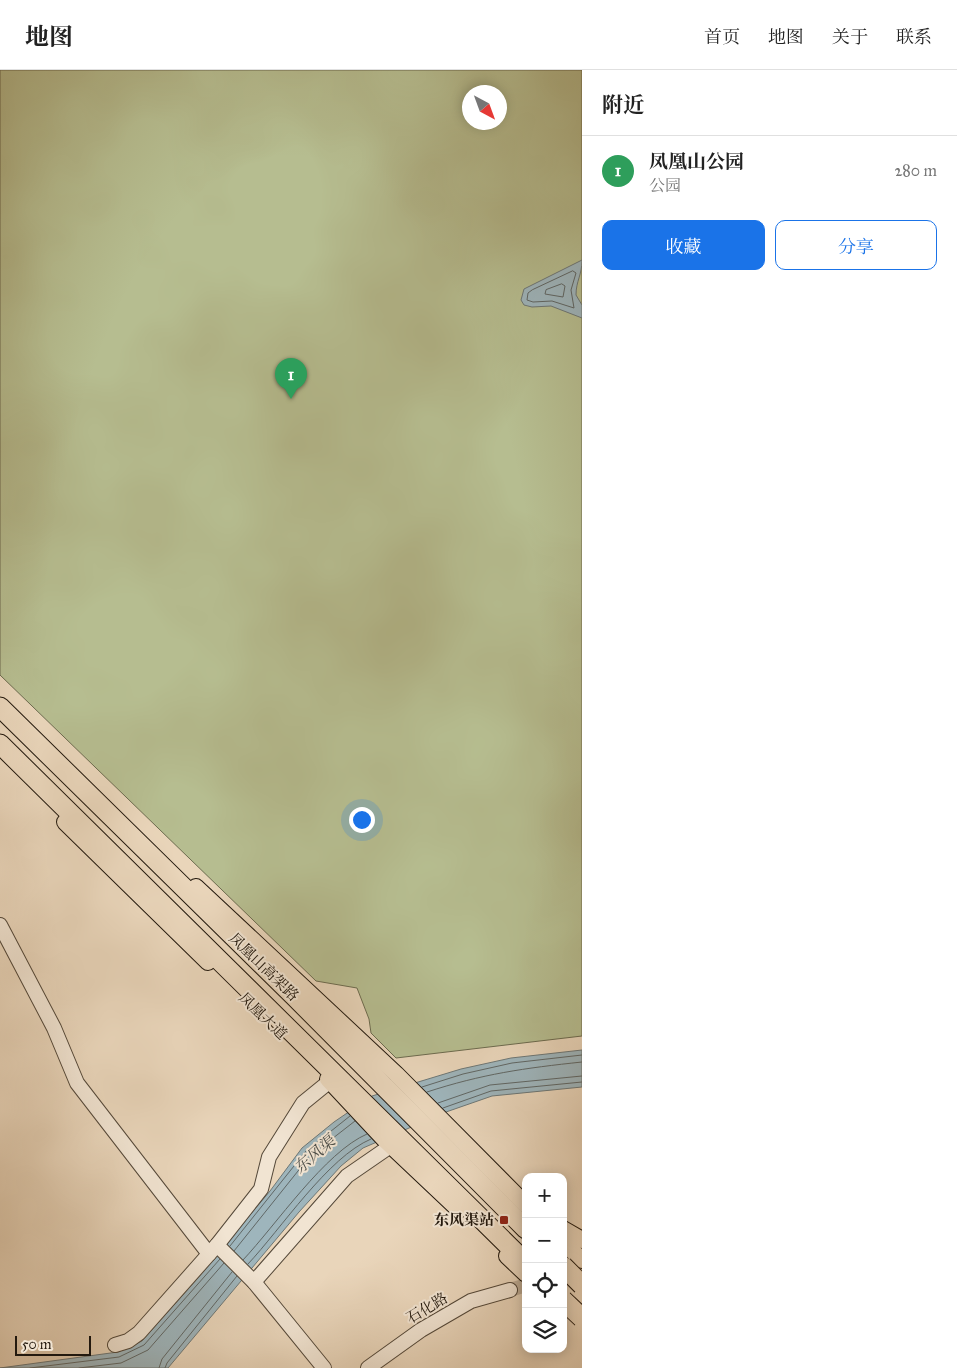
<!DOCTYPE html>
<html lang="zh">
<meta charset="utf-8">
<style>
body{margin:0;font-family:"IM FELL Great Primer","Noto Serif SC",serif;background:#f2f2f2;color:#222}
.controls{position:absolute;right:15px;bottom:15px;display:grid;overflow:hidden;border-radius:10px;box-shadow:0 2px 12px #0003}
.controls button{width:45px;height:45px;display:grid;place-items:center;padding:0;border:0;border-bottom:1px solid #e0e0e0;background:#fff;color:#222;font:25px sans-serif}
.compass{position:absolute;left:462px;top:15px;width:45px;height:45px;border-radius:50%;background:#fff;box-shadow:0 2px 12px #0003;rotate:139deg}
.scale{position:absolute;left:15px;bottom:12px;width:76px;box-sizing:border-box;padding-left:5px;border:2px solid #23190e;border-top:0;font-size:14px;line-height:18px;white-space:nowrap;color:#23190e;-webkit-text-stroke:4px #f1e4d2;paint-order:stroke}
.you{position:absolute;left:361px;top:749px;width:18px;height:18px;margin:-12px;border:4px solid #fff;border-radius:50%;background:#1a73e8;box-shadow:0 0 0 8px #1a73e833}
.badge{display:grid;place-items:center;width:32px;height:32px;border-radius:50%;background:#1a73e8;color:#fff;font-size:16px;font-weight:700}
.pin{position:absolute;translate:-50% -41px;filter:drop-shadow(0 1px 2px #0008)}
.pin::after{content:'';position:absolute;top:26px;width:18px;height:15px;background:inherit;clip-path:polygon(0 0,100% 0,50% 100%)}
.list{margin:0;padding:0;list-style:none}
h2{display:flex;justify-content:space-between;align-items:center;height:65px;margin:0;padding:0 20px;font-size:21px}
h2 small{font-size:16px;font-weight:400;color:#767676}
.list li{display:grid;grid-template-columns:32px 1fr auto;gap:15px;align-items:center;box-sizing:border-box;height:70px;padding:0 20px;border-top:1px solid #e0e0e0}
.list b{display:block;font-size:19px;white-space:nowrap}
.list p{margin:0;font-size:16px;white-space:nowrap;color:#767676}
.list em{font-size:16px;font-style:normal;color:#767676}
.actions{display:flex;gap:10px;padding:15px 20px}
.actions a{flex:1;padding:11px 0;border:1px solid #1a73e8;border-radius:10px;text-align:center;font-size:18px;color:#1a73e8}
.actions .main{background:#1a73e8;color:#fff}
.icon{flex:none;width:28px;height:28px;fill:none;stroke:currentColor;stroke-width:2;stroke-linecap:round;stroke-linejoin:round}
.map{position:relative;flex:none;width:582px;height:1298px;overflow:hidden}
header{display:flex;align-items:center;gap:30px;box-sizing:border-box;height:70px;padding:0 25px;background:#fff;border-bottom:1px solid #e0e0e0}
header strong{font-size:24px}
nav{display:flex;gap:28px;margin-inline-start:auto;font-size:18px}
main{display:flex}
aside{flex:1;background:#fff}
.map>svg:first-child{display:block}
.green{fill:#b6bd90;stroke:#6c6b4f;fill-rule:evenodd}
.water{fill:#9eb5bc;stroke:#6d7776}
.lines{fill:none;stroke-linecap:round;stroke-linejoin:round}
.shore{stroke:#606765;stroke-width:1}
.minor-tunnel{stroke:#c1af98;stroke-width:14;stroke-dasharray:14 7;stroke-linecap:butt}
.minor-casing{stroke:#544839;stroke-width:16}
.major-casing{stroke:#23190e;stroke-width:18}
.highway-casing{stroke:#23190e;stroke-width:21}
.minor{stroke:#f1e4d2;stroke-width:14}
.major{stroke:#e9d5ba;stroke-width:16}
.highway{stroke:#e9d5ba;stroke-width:19}
.highway-bridge-casing{stroke:#23190e;stroke-width:21;stroke-linecap:butt}
.highway-bridge{stroke:#e9d5ba;stroke-width:19}
.poi-dot{fill:#8f2418;stroke:#f1e4d2;stroke-width:2}
.labels{text-anchor:middle;stroke-width:4;stroke-linejoin:round;paint-order:stroke}
.street-label{font-size:15px;fill:#23190e;stroke:#f1e4d2}
.poi-label{font-size:15px;font-weight:bold;fill:#23190e;stroke:#f1e4d2;text-anchor:end}
.water-label{font-size:16px;font-style:italic;fill:#4e504b;stroke:#f1e4d2}
</style>
<header>
<strong>地图</strong>
<nav><a>首页</a><a>地图</a><a>关于</a><a>联系</a></nav>
</header>
<main>
<div class="map">
<svg width="582" height="1298" viewBox="0 0 582 1298">
<rect width="100%" height="100%" fill="#e9d5ba"/>
<filter id="stains"><feTurbulence type="fractalNoise" baseFrequency=".004" numOctaves="4"/><feColorMatrix values="0 0 0 0 .2 0 0 0 0 .09 0 0 0 0 .02 0 0 0 .5 -.17"/></filter>
<radialGradient id="worn" r=".72"><stop offset=".6" stop-color="#630" stop-opacity="0"/><stop offset="1" stop-color="#630" stop-opacity=".3"/></radialGradient>
<!-- green -->
<path class="green" d="M0,0h582v966l-186,22 -25,-25 -2,-14 -12,-31 -41,-7 -316,-306zM470,22h30v30h-30z"/>
<!-- water -->
<g class="water">
<path d="M582,190c0,15 -6,21 -6,35l6,10v13l-31,-12 -19,1 -8,-2 -3,-5 3,-11z"/>
<polygon points="582,980 582,1017 492,1026 446,1042 363,1078 341,1096 299,1142 168,1298 0,1298 118,1282 142,1271 196,1210 270,1121 302,1078 334,1052 372,1026 461,999 511,988"/>
</g>
<g class="lines">
<!-- shore -->
<g class="shore">
<polygon points="573,201 576,203 571,220 574,238 552,231 533,232 527,230 528,223 532,220"/>
<polygon points="562,214 565,216 563,227 545,224 546,220"/>
<polyline points="422,1017 463,1004 512,993 582,985"/>
<path d="M427,1022c55,-18 98,-24 155,-30"/>
<polyline points="438,1033 490,1015 582,1006"/>
<polyline points="443,1038 491,1021 582,1012"/>
<polyline points="230,1176 306,1081 350,1046"/>
<polyline points="234,1181 310,1086 355,1051"/>
<path d="M243,1190c33,-35 82,-108 124,-126"/>
<path d="M248,1194c33,-35 80,-107 123,-125"/>
<polyline points="30,1298 119,1287 144,1275 220,1189"/>
<polyline points="79,1298 121,1293 148,1280 224,1193"/>
<polyline points="159,1298 162,1289 232,1202"/>
<polyline points="165,1298 167,1293 237,1206"/>
</g>
<!-- minor-tunnel -->
<polyline class="minor-tunnel" points="510,1220 526,1215"/>
<!-- minor casing -->
<g class="minor-casing">
<g id="minor">
<polyline points="0,855 54,958 77,1013 209,1184"/>
<polyline points="217,1175 254,1212 324,1298"/>
<polyline points="254,1212 347,1106 392,1075"/>
<polyline points="115,1275 128,1271 139,1263 217,1175 261,1119 269,1087 303,1033 330,1011"/>
<polyline points="368,1298 421,1260 471,1231 510,1220"/>
</g>
</g>
<!-- major casing -->
<g class="major-casing">
<g id="major">
<polyline points="65,752 208,892"/>
<polyline points="196,817 396,1004 526,1135"/>
<polyline points="328,1009 386,1071 459,1140"/>
<polyline points="563,1159 582,1170"/>
<polyline points="563,1172 582,1190"/>
<polyline points="507,1186 526,1204"/>
</g>
</g>
<!-- highway casing -->
<g class="highway-casing">
<g id="highway">
<polyline points="0,637 295,927 526,1159"/>
<polyline points="0,674 526,1193"/>
</g>
</g>
<!-- minor -->
<use href="#minor" class="minor"/>
<!-- major -->
<use href="#major" class="major"/>
<!-- highway -->
<use href="#highway" class="highway"/>
<!-- highway-bridge casing -->
<g class="highway-bridge-casing">
<g id="highway-bridge">
<polyline points="563,1196 582,1215"/>
<polyline points="563,1230 582,1248"/>
</g>
</g>
<!-- highway-bridge -->
<use href="#highway-bridge" class="highway-bridge"/>
</g>
<!-- markers -->
<rect class="poi-dot" x="499" y="1145" width="10" height="10" rx="2.5"/>
<g class="labels">
<!-- street labels -->
<g class="street-label">
<text transform="translate(264 897) rotate(44)" y="5">凤凰山高架路</text>
<text transform="translate(263 946) rotate(44)" y="5">凤凰大道</text>
<text transform="translate(427 1238) rotate(-31)" y="5">石化路</text>
</g>
<!-- poi labels -->
<g class="poi-label">
<text x="494" y="1155">东风渠站</text>
</g>
<!-- water labels -->
<g class="water-label">
<text transform="translate(314 1084) rotate(-41)" y="6">东风渠</text>
</g>
</g>
<rect width="100%" height="100%" filter="url(#stains)"/>
<rect width="100%" height="100%" fill="url(#worn)"/>
</svg>
<div class="controls">
<button>+</button>
<button>−</button>
<button><svg class="icon" aria-label="locate" viewBox="0 0 24 24"><circle cx="12" cy="12" r="6"/><path d="M12 2v4M12 18v4M2 12h4M18 12h4"/></svg></button>
<button><svg class="icon" aria-label="layers" viewBox="0 0 24 24"><path d="M12 4l9 5-9 5-9-5zM3 14l9 5 9-5"/></svg></button>
</div>
<svg class="compass" viewBox="-18 -18 36 36"><path d="M0-13l5 13h-10z" fill="#e53935"/><path d="M0 13l5-13h-10z" fill="#767676"/></svg>
<div class="scale">50 m</div>
<div class="you"></div>
<div class="pin badge" style="left:291px;top:329px;background:#2e9e5b">1</div>
</div>
<aside>
<h2>附近<small></small></h2>
<ul class="list">
<li><span class="badge" style="background:#2e9e5b">1</span><div><b>凤凰山公园</b><p>公园</p></div><em>280 m</em></li>
</ul>
<div class="actions"><a class="main">收藏</a><a>分享</a></div>
</aside>
</main>
